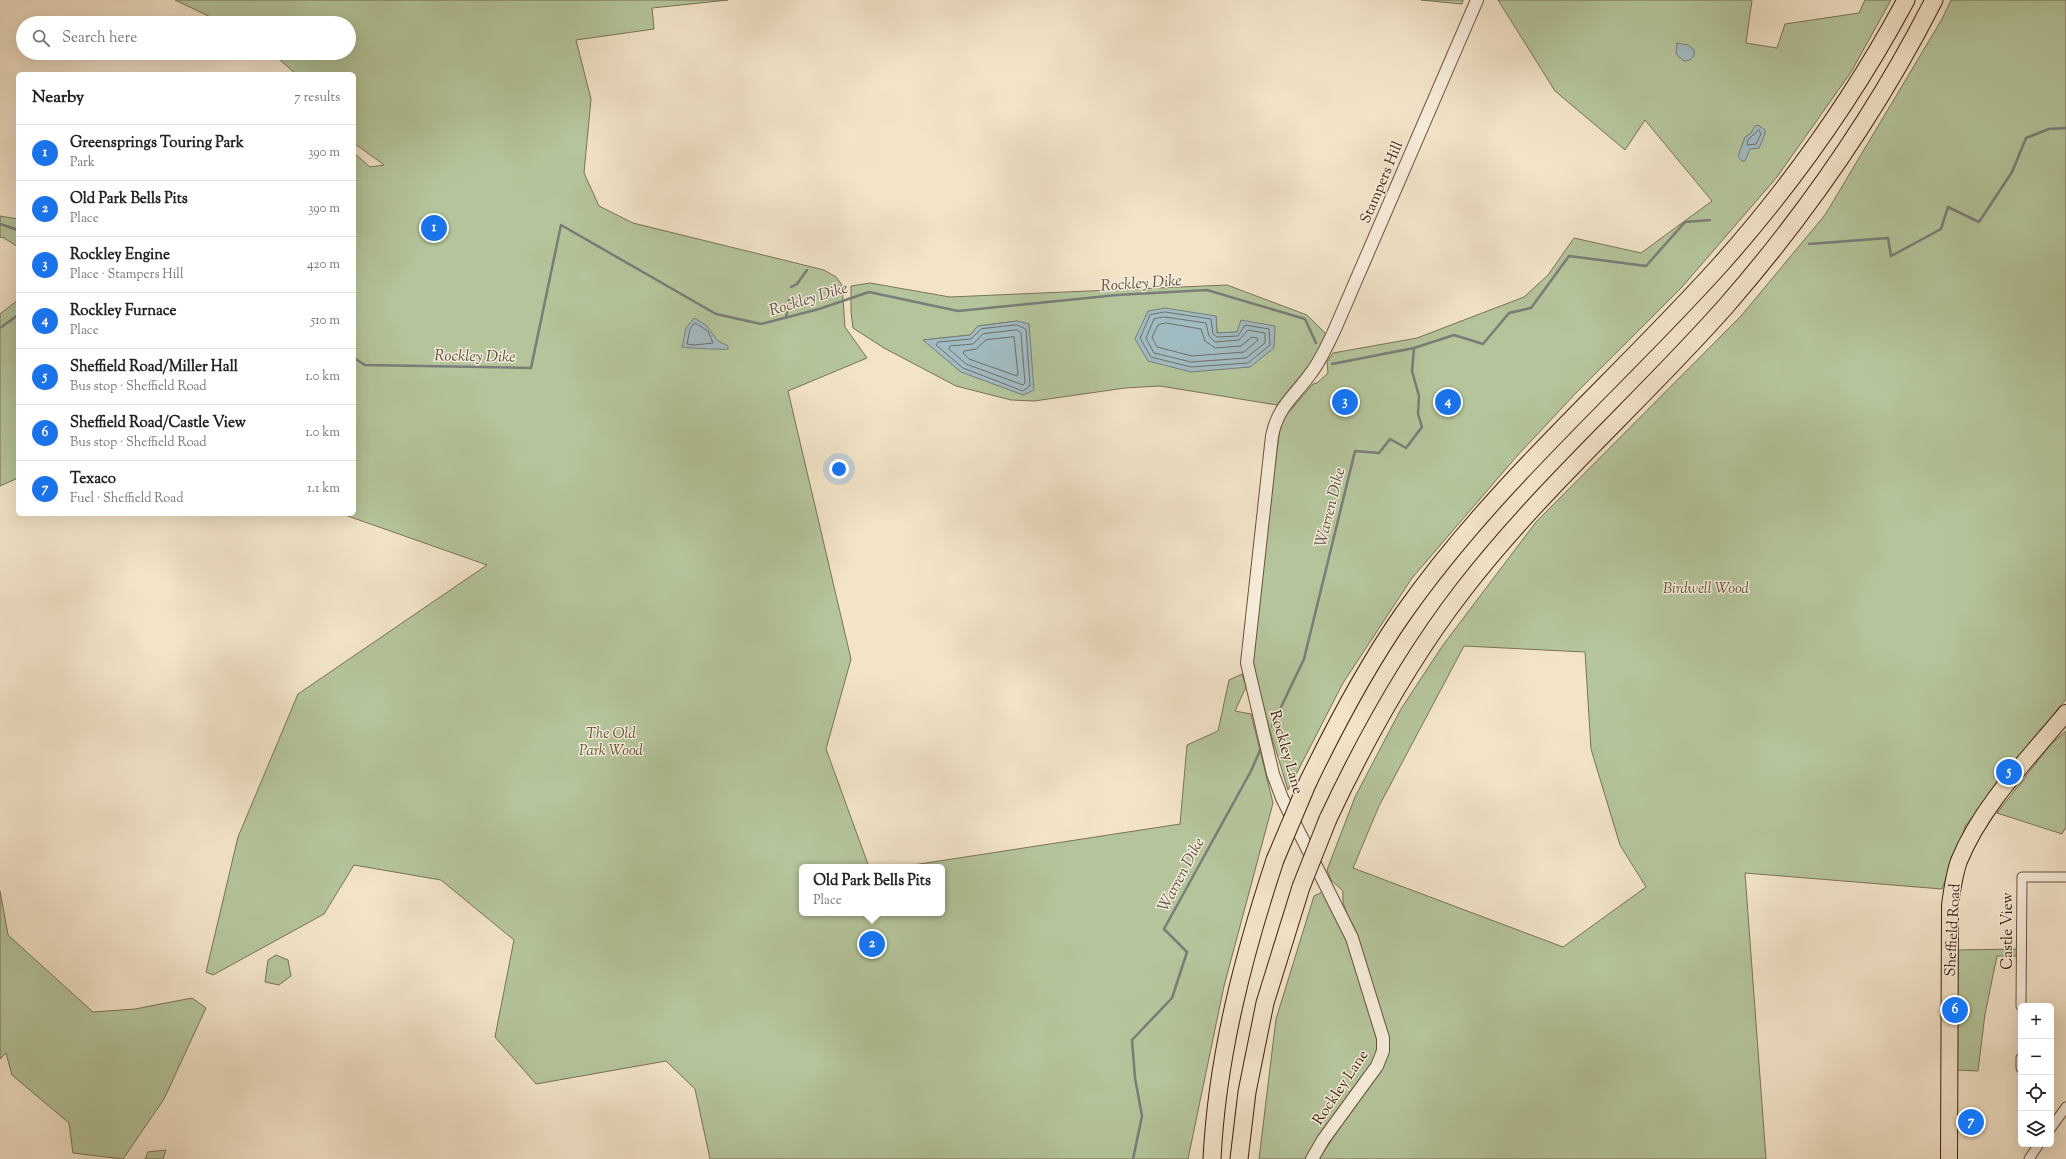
<!DOCTYPE html>
<meta charset="utf-8">
<style>
body{margin:0;font-family:"Sorts Mill Goudy",serif;background:#f6f6f6;color:#222}
.controls{position:absolute;right:12px;bottom:12px;display:grid;overflow:hidden;border-radius:6px;box-shadow:0 4px 16px #0002}
.controls button{width:36px;height:36px;display:grid;place-items:center;padding:0;border:0;border-bottom:1px solid #e0e0e0;background:#fff;color:#222;font:20px sans-serif}
.you{position:absolute;left:839px;top:469px;width:14px;height:14px;margin:-10px;border:3px solid #fff;border-radius:50%;background:#1a73e8;box-shadow:0 0 0 6px #1a73e833}
.badge{display:grid;place-items:center;width:26px;height:26px;border-radius:50%;background:#1a73e8;color:#fff;font-size:13px;font-weight:700}
.pin{position:absolute;translate:-50% -50%;border:2px solid #fff;box-shadow:0 1px 4px #0006}
.popup{position:absolute;left:799px;top:864px;width:146px;height:52px;box-sizing:border-box;display:grid;place-content:center;border-radius:6px;background:#fff;filter:drop-shadow(0 1px 3px #0005);font-size:13px;white-space:nowrap;color:#767676}
.popup b{font-size:15px;color:#222}
.popup::after{content:'';position:absolute;left:50%;top:100%;margin-left:-8px;border:8px solid transparent;border-top-color:#fff}
.list{margin:0;padding:0;list-style:none}
h2{display:flex;justify-content:space-between;align-items:center;height:52px;margin:0;padding:0 16px;font-size:17px}
h2 small{font-size:13px;font-weight:400;color:#767676}
.list li{display:grid;grid-template-columns:26px 1fr auto;gap:12px;align-items:center;box-sizing:border-box;height:56px;padding:0 16px;border-top:1px solid #e0e0e0}
.list b{display:block;font-size:15px;white-space:nowrap}
.list p{margin:0;font-size:13px;white-space:nowrap;color:#767676}
.list em{font-size:13px;font-style:normal;color:#767676}
.icon{flex:none;width:22px;height:22px;fill:none;stroke:currentColor;stroke-width:2;stroke-linecap:round;stroke-linejoin:round}
.map{position:relative;flex:none;width:2066px;height:1159px;overflow:hidden}
.search{position:absolute;background:#fff;box-shadow:0 4px 16px #0002;left:16px;top:16px;width:340px;height:44px;display:flex;align-items:center;gap:10px;box-sizing:border-box;padding:0 14px;border-radius:22px;color:#767676;font-size:15px}
.panel{position:absolute;background:#fff;box-shadow:0 4px 16px #0002;left:16px;top:72px;width:340px;height:444px;border-radius:6px}
.map>svg:first-child{display:block}
.green{fill:#b5c59b;stroke:#7a7256;fill-rule:evenodd}
.water{fill:#a1bbc2;stroke:#797d7b}
.lines{fill:none;stroke-linecap:round;stroke-linejoin:round}
.shore{stroke:#706d69;stroke-width:1}
.stream{stroke:#797d7b;stroke-width:2.5}
.minor-casing{stroke:#6b503e;stroke-width:11}
.tertiary-casing{stroke:#6b503e;stroke-width:14}
.trunk-casing{stroke:#3e1f10;stroke-width:18}
.motorway-casing{stroke:#3e1f10;stroke-width:19}
.minor{stroke:#f7eddc;stroke-width:9}
.tertiary{stroke:#f7eddc;stroke-width:12}
.trunk{stroke:#f3e4c9;stroke-width:16}
.motorway{stroke:#f3e4c9;stroke-width:17}
.motorway-bridge-casing{stroke:#3e1f10;stroke-width:19;stroke-linecap:butt}
.motorway-bridge{stroke:#f3e4c9;stroke-width:17}
.labels{text-anchor:middle;stroke-width:3;stroke-linejoin:round;paint-order:stroke}
.street-label{font-size:15px;fill:#3e1f10;stroke:#f7eddc}
.park-label{font-size:15px;font-style:italic;fill:#62513a;stroke:#f7eddc}
.water-label{font-size:16px;font-style:italic;fill:#5c4e45;stroke:#f7eddc}
</style>
<div class="map">
<svg width="2066" height="1159" viewBox="0 0 2066 1159">
<rect width="100%" height="100%" fill="#f3e4c9"/>
<filter id="stains"><feTurbulence type="fractalNoise" baseFrequency=".005" numOctaves="4"/><feColorMatrix values="0 0 0 0 .2 0 0 0 0 .09 0 0 0 0 .02 0 0 0 .5 -.17"/></filter>
<radialGradient id="worn" r=".72"><stop offset=".6" stop-color="#630" stop-opacity="0"/><stop offset="1" stop-color="#630" stop-opacity=".3"/></radialGradient>
<!-- green -->
<g class="green">
<polygon points="175,0 728,0 652,8 654,29 576,40 591,99 584,173 599,206 633,223 824,270 836,277 842,285 845,327 867,358 788,391 851,659 826,749 869,867 802,867 802,913 942,913 942,867 900,867 1180,824 1187,745 1218,731 1229,680 1242,674 1246,687 1235,711 1251,714 1273,803 1224,986 1188,1159 710,1159 695,1089 666,1061 536,1084 495,1037 514,940 441,880 354,865 324,914 213,975 206,972 238,837 298,694 487,565 342,514 354,514 354,153 370,167 384,165 354,143 354,74 296,74 272,53 349,53 349,23 223,23"/>
<polygon points="1421,0 1463,0 1462,4"/>
<polygon points="1498,0 1752,0 1746,43 1777,48 1785,24 1859,13 1865,0 1891,0 1851,72 1777,177 1682,287 1575,394 1517,456 1412,578 1343,683 1288,790 1264,711 1253,664 1270,501 1281,421 1313,384 1317,383 1328,373 1327,362 1333,353 1417,338 1524,297 1548,275 1574,238 1641,253 1712,201 1645,120 1625,150 1555,91"/>
<path d="M1951,0h115v699l-100,126 -24,64 -197,-16 21,286h-447l68,-103c-8,-41 -16,-83 -30,-122 -6,-16 -16,-24 -14,-43l-12,-11 -4,-10 28,-73 46,-88 42,-64 93,-123 205,-206 84,-101 117,-196zM1464,646l121,6 6,97 29,96 26,42 -83,60 -210,-79 26,-62z"/>
<polygon points="0,216 18,219 18,247 4,238 0,237"/>
<path d="M870,283l80,14 277,-12 80,30 19,19 -13,26 -36,45 -117,-19 -35,2 -91,13 -23,-1 -55,-14 -72,-38 -31,-20 -2,-16v-26zM1216,316l1,17 20,-1 -89,29zM1017,321l-56,51 -37,-32 46,-5 8,-9z"/>
<polygon points="18,300 18,478 0,486 0,314"/>
<polygon points="2066,731 2066,827 2062,834 1997,813 2051,744"/>
<polygon points="0,891 8,935 93,1012 135,1009 192,998 206,1008 164,1099 123,1159 73,1153 69,1123 12,1075 6,1053 0,1059"/>
<polygon points="1323,892 1349,945 1378,1044 1373,1063 1307,1159 1259,1159 1276,1019 1314,896"/>
<polygon points="2018,949 2018,956 1997,956 1985,1014 1978,1071 1957,1070 1957,950"/>
<polygon points="276,955 288,960 291,976 279,985 265,982 268,960"/>
<polygon points="166,1150 163,1159 145,1159 148,1152"/>
</g>
<!-- water -->
<g class="water">
<polygon points="1677,43 1688,45 1694,50 1694,56 1690,60 1684,61 1676,54"/>
<polygon points="1758,125 1765,130 1765,134 1759,148 1750,149 1745,161 1742,161 1738,156 1745,137 1751,133 1755,126"/>
<polygon points="1165,308 1216,316 1217,333 1237,332 1241,320 1275,326 1274,348 1250,367 1191,372 1148,361 1135,339 1148,311"/>
<path d="M694,318l12,7 12,16 10,5v3c-3,1 -41,-1 -46,-2l4,-19z"/>
<polygon points="1017,321 1029,324 1034,390 1023,395 961,372 923,340 970,335 978,326"/>
</g>
<g class="lines">
<!-- shore -->
<g class="shore">
<polygon points="1759,130 1761,134 1756,144 1747,145 1748,140"/>
<polygon points="1165,312 1211,319 1213,334 1217,337 1238,336 1245,325 1269,329 1270,345 1248,363 1191,367 1151,357 1140,338 1150,315"/>
<polygon points="1165,317 1206,323 1209,336 1215,342 1239,340 1248,330 1265,333 1265,343 1246,358 1191,362 1154,353 1146,338 1154,319"/>
<polygon points="695,323 708,331 713,343 694,345 687,344 690,329"/>
<polygon points="1166,323 1201,329 1205,341 1215,348 1241,346 1252,337 1257,338 1258,340 1244,352 1192,356 1157,347 1152,337 1158,325"/>
<polygon points="1017,325 1026,329 1030,386 1023,391 963,368 936,345 938,342 971,339 981,329"/>
<polygon points="1017,330 1021,333 1025,383 1023,385 966,364 949,349 950,346 973,344 983,334"/>
<polygon points="1014,337 1018,374 1017,376 969,359 963,353 964,351 976,349 986,340"/>
</g>
<!-- stream -->
<g class="stream">
<polyline points="0,224 18,230"/>
<polyline points="1809,244 1888,238 1891,256 1941,229 1948,207 1979,222 2012,172 2026,138 2049,129 2066,128"/>
<polyline points="791,287 797,284 807,270"/>
<polyline points="786,318 789,300"/>
<polyline points="0,328 18,315"/>
<polyline points="354,358 365,365 531,368 561,225 716,314 761,324 819,309 869,292 958,311 1117,295 1207,290 1305,319 1316,343"/>
<polyline points="1332,364 1414,348 1454,335 1483,344 1509,313 1531,308 1569,256 1646,266 1685,222 1710,220"/>
<polyline points="1272,726 1304,659 1355,451 1379,453 1390,439 1406,448 1422,427 1418,414 1419,396 1412,371 1414,348"/>
<polyline points="1133,1159 1142,1116 1135,1078 1132,1040 1172,998 1187,952 1164,929 1251,771 1261,748"/>
</g>
<!-- minor casing -->
<g class="minor-casing">
<g id="minor">
<polyline points="2021,1006 2022,877 2066,877"/>
<polyline points="2021,1068 2021,1058"/>
<polyline points="2051,1128 2066,1107"/>
<polyline points="2029,1159 2039,1144"/>
</g>
</g>
<!-- tertiary casing -->
<g class="tertiary-casing">
<path id="tertiary" d="M1312,1159l11,-19 54,-74 6,-15v-13l-31,-100 -70,-140 -9,-24 -26,-111 25,-227c6,-30 23,-40 39,-63 10,-13 17,-29 24,-44l142,-329"/>
</g>
<!-- trunk casing -->
<g class="trunk-casing">
<path id="trunk" d="M1949,1159l1,-254c2,-15 4,-30 9,-44 23,-56 69,-102 107,-148"/>
</g>
<!-- motorway casing -->
<g class="motorway-casing">
<g id="motorway">
<path d="M1308,782c28,-58 58,-115 95,-168 91,-130 213,-233 318,-350 72,-81 134,-169 185,-264"/>
<path d="M1328,819c38,-81 81,-159 136,-230 79,-102 177,-187 262,-283 81,-93 152,-196 208,-306"/>
<path d="M1212,1159c5,-102 31,-202 63,-299"/>
<polyline points="1239,1159 1247,1092 1265,1003 1301,887"/>
</g>
</g>
<!-- minor -->
<use href="#minor" class="minor"/>
<!-- tertiary -->
<use href="#tertiary" class="tertiary"/>
<!-- trunk -->
<use href="#trunk" class="trunk"/>
<!-- motorway -->
<use href="#motorway" class="motorway"/>
<!-- motorway-bridge casing -->
<g class="motorway-bridge-casing">
<g id="motorway-bridge">
<polyline points="1275,860 1308,782"/>
<polyline points="1301,887 1328,819"/>
</g>
</g>
<!-- motorway-bridge -->
<use href="#motorway-bridge" class="motorway-bridge"/>
</g>
<g class="labels">
<!-- street labels -->
<g class="street-label">
<text transform="translate(1381 182) rotate(-67)" y="5">Stampers Hill</text>
<text transform="translate(1287 752) rotate(74)" y="5">Rockley Lane</text>
<text transform="translate(1952 930) rotate(-87)" y="5">Sheffield Road</text>
<text transform="translate(2007 931) rotate(-90)" y="5">Castle View</text>
<text transform="translate(1340 1087) rotate(-56)" y="5">Rockley Lane</text>
</g>
<!-- park labels -->
<g class="park-label">
<text x="1706" y="593">Birdwell Wood</text>
<text x="611" y="738">The Old<tspan x="611" dy="17">Park Wood</tspan></text>
</g>
<!-- water labels -->
<g class="water-label">
<text transform="translate(1141 282) rotate(-4)" y="6">Rockley Dike</text>
<text transform="translate(808 298) rotate(-17)" y="6">Rockley Dike</text>
<text transform="translate(475 355) rotate(1)" y="6">Rockley Dike</text>
<text transform="translate(1329 507) rotate(-76)" y="6">Warren Dike</text>
<text transform="translate(1180 874) rotate(-62)" y="6">Warren Dike</text>
</g>
</g>
<rect width="100%" height="100%" filter="url(#stains)"/>
<rect width="100%" height="100%" fill="url(#worn)"/>
</svg>
<div class="controls">
<button>+</button>
<button>−</button>
<button><svg class="icon" aria-label="locate" viewBox="0 0 24 24"><circle cx="12" cy="12" r="6"/><path d="M12 2v4M12 18v4M2 12h4M18 12h4"/></svg></button>
<button><svg class="icon" aria-label="layers" viewBox="0 0 24 24"><path d="M12 4l9 5-9 5-9-5zM3 14l9 5 9-5"/></svg></button>
</div>
<div class="you"></div>
<div class="pin badge" style="left:434px;top:228px">1</div>
<div class="pin badge" style="left:872px;top:944px">2</div>
<div class="popup"><b>Old Park Bells Pits</b>Place</div>
<div class="pin badge" style="left:1345px;top:402px">3</div>
<div class="pin badge" style="left:1448px;top:402px">4</div>
<div class="pin badge" style="left:2009px;top:772px">5</div>
<div class="pin badge" style="left:1955px;top:1010px">6</div>
<div class="pin badge" style="left:1971px;top:1122px">7</div>
<div class="search"><svg class="icon" aria-label="search" viewBox="0 0 24 24"><circle cx="10" cy="10" r="6"/><path d="M15 15l6 6"/></svg>Search here</div>
<section class="panel">
<h2>Nearby<small>7 results</small></h2>
<ul class="list">
<li><span class="badge">1</span><div><b>Greensprings Touring Park</b><p>Park</p></div><em>390 m</em></li>
<li><span class="badge">2</span><div><b>Old Park Bells Pits</b><p>Place</p></div><em>390 m</em></li>
<li><span class="badge">3</span><div><b>Rockley Engine</b><p>Place · Stampers Hill</p></div><em>420 m</em></li>
<li><span class="badge">4</span><div><b>Rockley Furnace</b><p>Place</p></div><em>510 m</em></li>
<li><span class="badge">5</span><div><b>Sheffield Road/Miller Hall</b><p>Bus stop · Sheffield Road</p></div><em>1.0 km</em></li>
<li><span class="badge">6</span><div><b>Sheffield Road/Castle View</b><p>Bus stop · Sheffield Road</p></div><em>1.0 km</em></li>
<li><span class="badge">7</span><div><b>Texaco</b><p>Fuel · Sheffield Road</p></div><em>1.1 km</em></li>
</ul>
</section>
</div>
